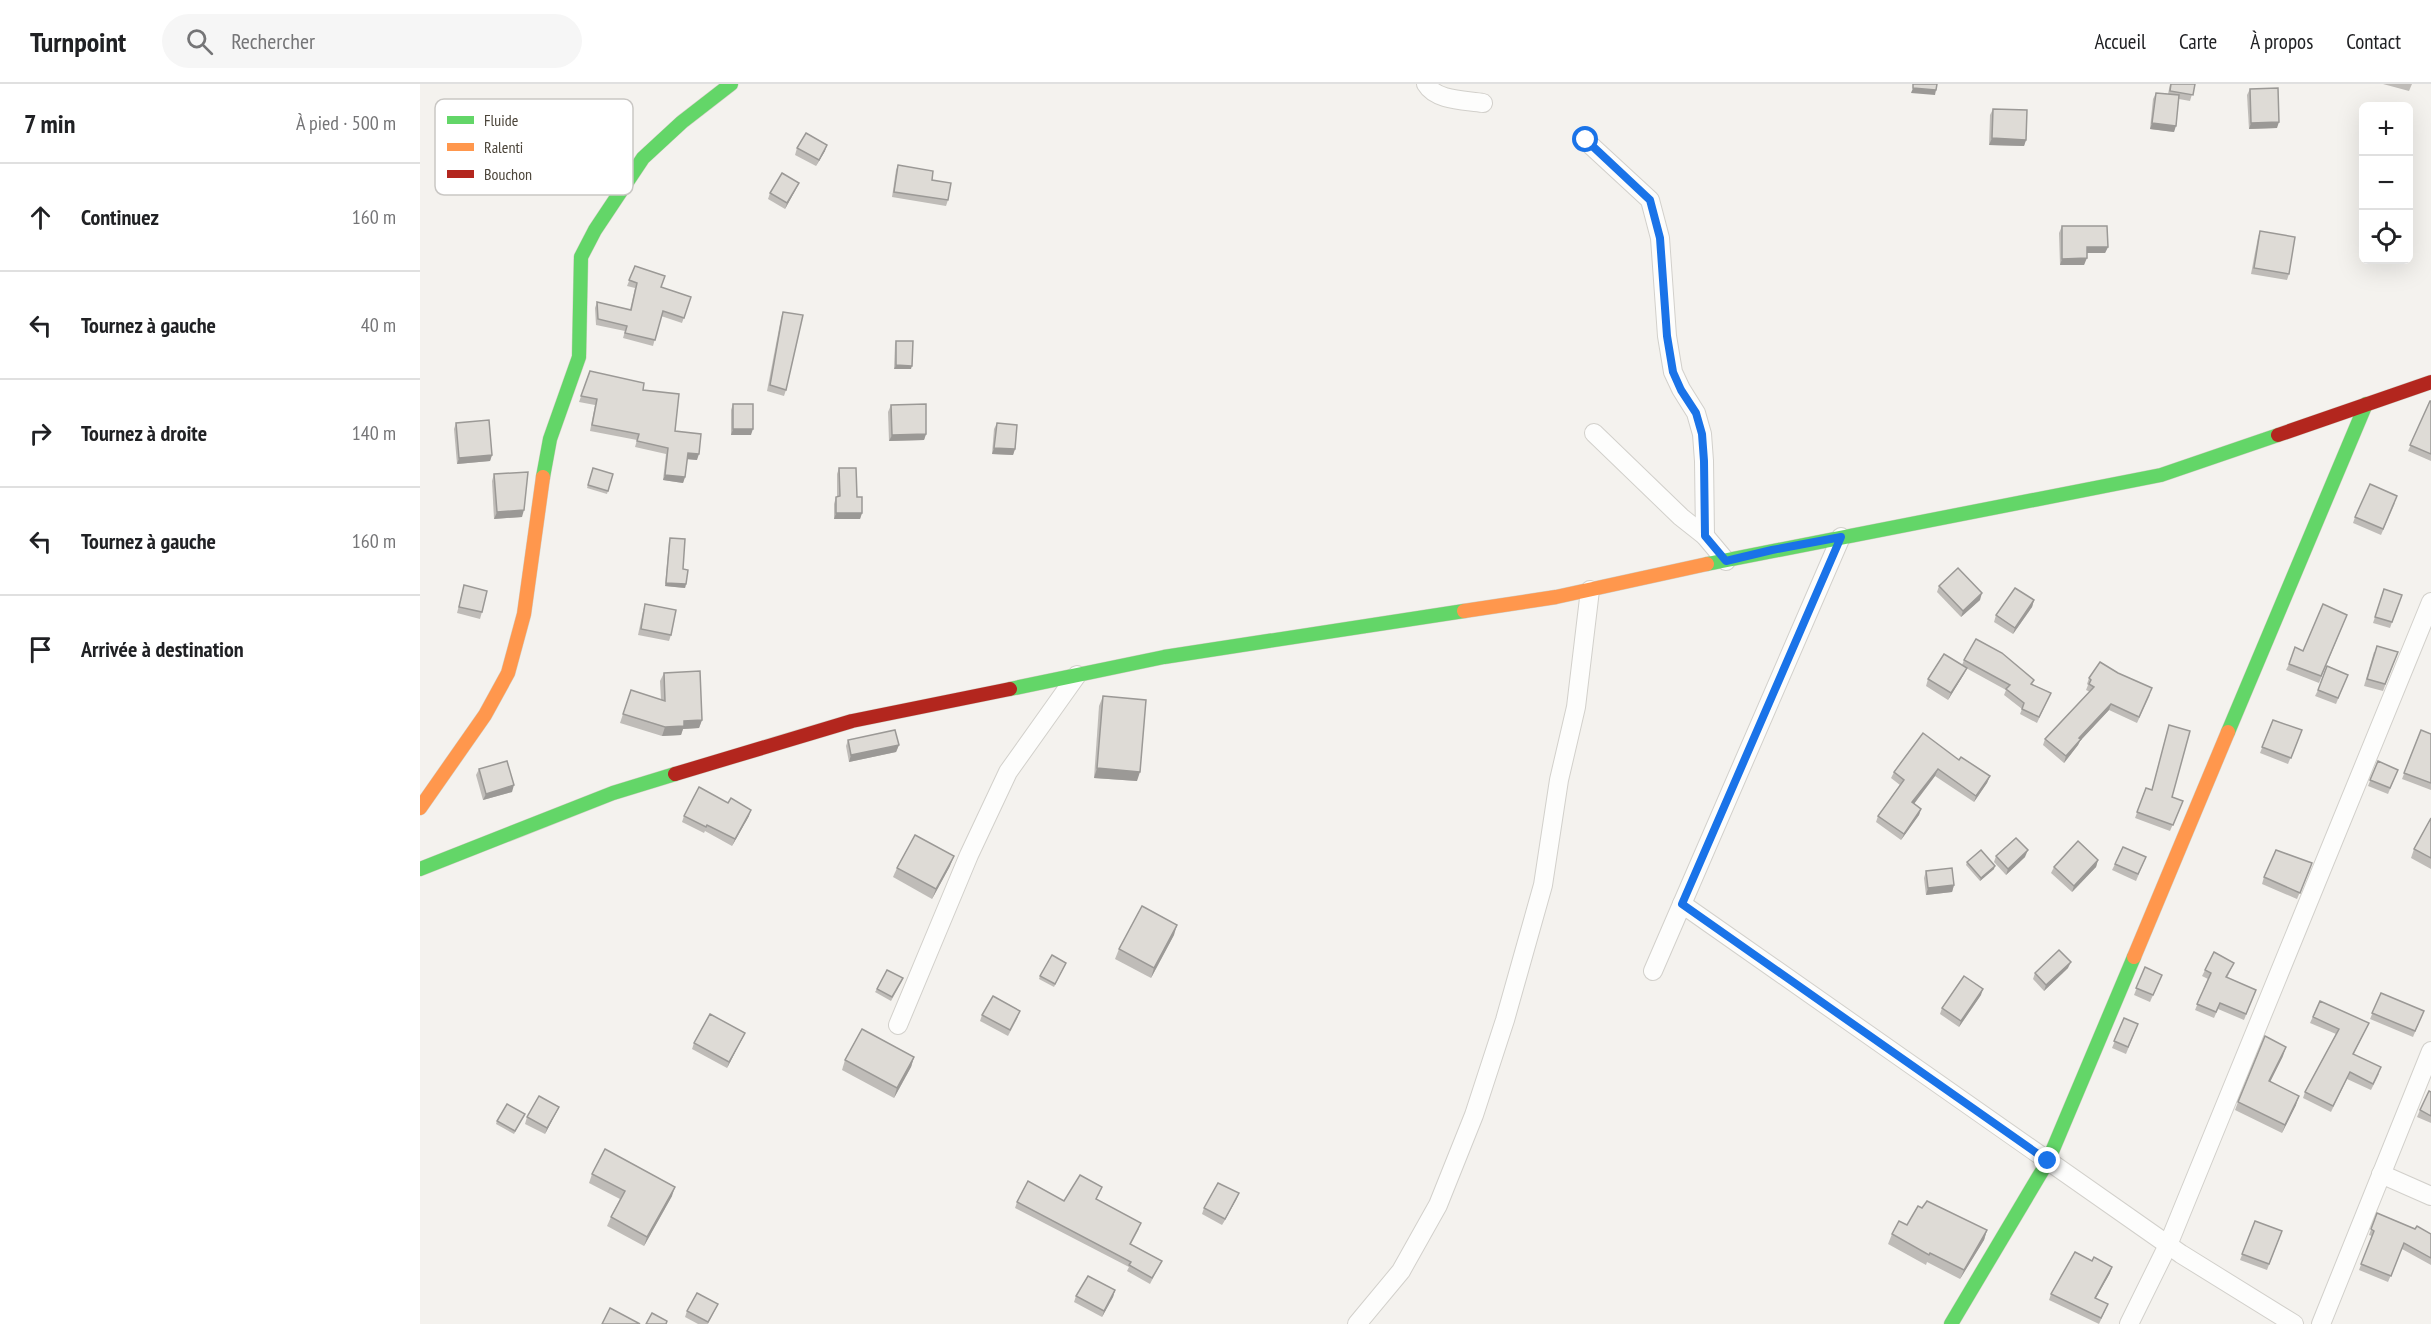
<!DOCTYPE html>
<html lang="fr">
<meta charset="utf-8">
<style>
body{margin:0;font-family:"PT Sans Narrow",sans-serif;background:#f6f6f6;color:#202124}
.controls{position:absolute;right:18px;top:18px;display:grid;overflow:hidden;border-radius:9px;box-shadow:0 6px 24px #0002}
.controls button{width:54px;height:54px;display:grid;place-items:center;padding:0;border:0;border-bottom:2px solid #e0e0e0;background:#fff;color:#202124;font:30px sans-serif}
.stop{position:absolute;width:18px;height:18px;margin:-14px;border:4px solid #1a73e8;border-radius:50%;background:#fff}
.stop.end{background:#1a73e8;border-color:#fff;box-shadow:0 2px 6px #0008}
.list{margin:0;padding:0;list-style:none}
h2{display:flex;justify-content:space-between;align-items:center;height:78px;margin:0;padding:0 24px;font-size:26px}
h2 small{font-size:20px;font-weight:400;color:#757577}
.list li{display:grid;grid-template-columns:39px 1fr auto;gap:18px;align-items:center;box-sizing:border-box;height:108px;padding:0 24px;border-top:2px solid #e0e0e0}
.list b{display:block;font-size:22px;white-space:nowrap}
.list em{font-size:20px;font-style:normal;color:#757577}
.icon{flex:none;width:33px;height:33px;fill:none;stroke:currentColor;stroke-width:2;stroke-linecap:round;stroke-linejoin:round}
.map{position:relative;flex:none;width:2011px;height:1240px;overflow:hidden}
header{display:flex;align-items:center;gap:36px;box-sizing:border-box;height:84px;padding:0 30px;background:#fff;border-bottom:2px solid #e0e0e0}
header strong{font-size:28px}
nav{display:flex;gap:33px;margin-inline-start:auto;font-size:21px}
.search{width:420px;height:54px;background:#f6f6f6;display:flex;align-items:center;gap:15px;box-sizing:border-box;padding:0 21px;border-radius:33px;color:#757577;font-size:22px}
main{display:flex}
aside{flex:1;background:#fff}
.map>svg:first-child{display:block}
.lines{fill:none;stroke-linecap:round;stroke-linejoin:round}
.street-casing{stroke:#d2d0cb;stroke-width:20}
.fast-casing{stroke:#d3cfc5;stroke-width:15}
.slow-casing{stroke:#d3cfc5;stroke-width:15}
.jam-casing{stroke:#d3cfc5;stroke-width:15}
.street{stroke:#fdfdfc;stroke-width:18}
.fast{stroke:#63d668;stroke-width:14}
.slow{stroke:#ff974d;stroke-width:14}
.jam{stroke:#b3261e;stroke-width:14}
.wall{fill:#bfbcb8}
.shaded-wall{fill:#9b9996}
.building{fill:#dedbd6;stroke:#9b9996;stroke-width:1.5}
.route{stroke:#1a73e8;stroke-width:8}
.key{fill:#fff;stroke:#c9c7c4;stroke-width:1.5}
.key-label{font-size:16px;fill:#4b4439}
</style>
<header>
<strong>Turnpoint</strong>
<div class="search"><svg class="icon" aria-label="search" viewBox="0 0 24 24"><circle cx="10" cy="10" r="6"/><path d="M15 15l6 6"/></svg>Rechercher</div>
<nav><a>Accueil</a><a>Carte</a><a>À propos</a><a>Contact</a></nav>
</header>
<main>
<aside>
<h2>7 min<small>À pied · 500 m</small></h2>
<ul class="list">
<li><svg class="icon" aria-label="ahead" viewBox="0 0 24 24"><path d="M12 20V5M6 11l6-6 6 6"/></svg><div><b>Continuez</b></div><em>160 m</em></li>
<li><svg class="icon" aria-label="left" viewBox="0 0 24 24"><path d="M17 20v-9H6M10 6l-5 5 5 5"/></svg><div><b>Tournez à gauche</b></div><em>40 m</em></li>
<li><svg class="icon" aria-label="right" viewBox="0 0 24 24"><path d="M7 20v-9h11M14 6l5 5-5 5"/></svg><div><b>Tournez à droite</b></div><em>140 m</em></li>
<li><svg class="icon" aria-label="left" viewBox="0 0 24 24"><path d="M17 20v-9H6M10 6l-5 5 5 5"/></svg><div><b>Tournez à gauche</b></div><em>160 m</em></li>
<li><svg class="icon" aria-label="arrive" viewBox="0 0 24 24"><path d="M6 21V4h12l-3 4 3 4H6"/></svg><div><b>Arrivée à destination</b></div></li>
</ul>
</aside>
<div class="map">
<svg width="2011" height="1240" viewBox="0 0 2011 1240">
<rect width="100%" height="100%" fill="#f4f2ee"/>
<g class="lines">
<!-- street casing -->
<g class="street-casing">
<g id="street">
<path d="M1006,0c10,17 39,16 57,19"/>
<polyline points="1165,56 1230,116 1240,154 1247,252 1253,288 1261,305 1276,329 1282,350 1284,377 1285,452"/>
<polyline points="1174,349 1261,433 1285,452 1306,477"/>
<polyline points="1262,820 1761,1170 1874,1240"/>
<polyline points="1233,887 1421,453"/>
<polyline points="478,941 549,771 588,688 657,591"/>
<polyline points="1961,1090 2011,1112"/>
<polyline points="937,1240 981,1187 1018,1121 1054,1031 1085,936 1123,801 1139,696 1156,623 1170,506"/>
<polyline points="1709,1240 1748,1161 2011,518"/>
<polyline points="1901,1240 2011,967"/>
</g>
</g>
<!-- fast casing -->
<g class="fast-casing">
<g id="fast">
<polyline points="123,393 130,355 159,273 161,173 175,146 223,74 262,38 311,0"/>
<polyline points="1287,480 1741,391 1858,351"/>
<polyline points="590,605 744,573 1044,527"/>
<polyline points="1808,648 1946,320"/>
<polyline points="0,785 193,709 255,690"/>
<polyline points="1531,1240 1628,1077 1714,873"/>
</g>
</g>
<!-- slow casing -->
<g class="slow-casing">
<g id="slow">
<polyline points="1044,527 1136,513 1287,480"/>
<polyline points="0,724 65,631 88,589 104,530 123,393"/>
<polyline points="1714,873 1808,648"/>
</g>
</g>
<!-- jam casing -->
<g class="jam-casing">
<g id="jam">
<polyline points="1858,351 2011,298"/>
<polyline points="255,690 432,637 590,605"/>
</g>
</g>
<!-- street -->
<use href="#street" class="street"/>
<!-- fast -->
<use href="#fast" class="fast"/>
<!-- slow -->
<use href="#slow" class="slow"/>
<!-- jam -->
<use href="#jam" class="jam"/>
</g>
<!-- wall -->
<g class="wall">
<polygon points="1750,0 1775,0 1770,17 1759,15 1754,48 1730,45 1733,15 1736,9 1748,10"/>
<polygon points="1963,0 1992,0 1989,7"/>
<polygon points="1830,5 1857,44 1829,45 1827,11"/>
<polygon points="1573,25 1606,56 1604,62 1569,61 1570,31"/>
<polygon points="377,64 405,67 396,82 375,71"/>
<polygon points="478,81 512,96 528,116 526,122 472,113 476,86"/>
<polygon points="376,105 365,125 348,115 350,109"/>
<polygon points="1642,142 1688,163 1685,169 1667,169 1664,181 1640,181 1639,149"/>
<polygon points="1840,147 1869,190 1867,196 1831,190 1838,153"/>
<polygon points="215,182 241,203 271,213 262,239 241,232 233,262 203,254 205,247 176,241 175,224 177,218 210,226 215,204 207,202"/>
<polygon points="363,228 366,306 364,312 347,307 361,234"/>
<polygon points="476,257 491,285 474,285 475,260"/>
<polygon points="170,287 223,306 277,376 267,375 265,393 263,399 243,396 246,370 215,363 217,356 170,347 175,321 159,318"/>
<polygon points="2011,317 2011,377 1988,367"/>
<polygon points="313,320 331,351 311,351 311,326"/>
<polygon points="471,321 506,350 504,356 469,357 468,328"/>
<polygon points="36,339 72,371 70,377 37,380 34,345"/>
<polygon points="577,339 595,365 593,371 572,370 574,345"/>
<polygon points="173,384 193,390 187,410 167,404"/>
<polygon points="419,384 437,413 442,429 440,435 414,435 414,420 416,413 417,413 417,390"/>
<polygon points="74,390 102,433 74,435 72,397"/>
<polygon points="1975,419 1961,451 1933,439 1935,433"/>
<polygon points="250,454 263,485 266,500 265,504 245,502 249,457"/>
<polygon points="44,501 62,528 60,535 37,529"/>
<polygon points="1519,502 1560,516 1541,533 1517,508"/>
<polygon points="1964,505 1982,511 1970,544 1953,539"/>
<polygon points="1614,516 1612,523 1593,550 1574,538 1576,531"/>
<polygon points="225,520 251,551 249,557 218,551 223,527"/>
<polygon points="1927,531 1899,599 1866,586 1869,580 1883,567"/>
<polygon points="1954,568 1978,568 1963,607 1944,602"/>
<polygon points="1544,576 1612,600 1631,609 1617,639 1600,630 1602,625 1584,611 1586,606 1546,584 1544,590 1528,616 1506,602 1508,595 1542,581"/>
<polygon points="244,589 282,636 279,644 263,645 261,651 242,652 200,639 211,606 241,616 240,597"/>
<polygon points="1928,591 1916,620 1895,612 1898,606"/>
<polygon points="1669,594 1730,611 1717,639 1689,626 1660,657 1658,661 1644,679 1623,661 1625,655 1670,608 1666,606 1668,601 1667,600"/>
<polygon points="683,612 717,697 674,694 679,622"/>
<polygon points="1853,636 1882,646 1868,680 1840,669"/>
<polygon points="1749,641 1752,713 1763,717 1750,747 1715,734 1726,704 1732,706"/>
<polygon points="2001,646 2011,650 2011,706 1982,695"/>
<polygon points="428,656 479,661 476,668 429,678 426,662"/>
<polygon points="1539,676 1570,692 1567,699 1554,718 1515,692 1494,720 1501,725 1499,731 1481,756 1456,738 1458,732 1480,701 1471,694 1474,688"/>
<polygon points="1958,677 1978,686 1968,710 1948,702"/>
<polygon points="59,685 92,708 63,716 56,691"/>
<polygon points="264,732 329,732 312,762 285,747 284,749 262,738"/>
<polygon points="2011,734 2011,785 1991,774 1994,765"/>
<polygon points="1576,772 1605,773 1586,791 1574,778"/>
<polygon points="1726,773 1716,797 1692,786 1695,780"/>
<polygon points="1678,776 1676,783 1652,808 1631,789 1634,783"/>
<polygon points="1547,778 1574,785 1560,797 1546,781"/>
<polygon points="1892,779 1877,815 1842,800 1844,793"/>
<polygon points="530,782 512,815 473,793 477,784"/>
<polygon points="1506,787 1534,801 1532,808 1506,811 1504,794"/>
<polygon points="754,851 731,894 695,875 699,865"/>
<polygon points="646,879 634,903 619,895 620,892"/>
<polygon points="1814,879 1807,894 1836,906 1824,936 1798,925 1794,934 1775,926 1788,895 1782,892 1785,886"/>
<polygon points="1725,883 1742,891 1730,918 1714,911"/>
<polygon points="1648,884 1624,907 1613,895 1615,889"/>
<polygon points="482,897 471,917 455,908 457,905"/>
<polygon points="1961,909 2004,927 1993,953 1950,935"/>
<polygon points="1561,911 1539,943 1520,930 1522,924"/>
<polygon points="1900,917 1949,939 1934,970 1959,990 1951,1006 1927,995 1911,1028 1883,1014 1885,1008 1916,950 1890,939"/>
<polygon points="562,931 598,933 588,952 560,937"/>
<polygon points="1704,934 1718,940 1706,970 1692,964"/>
<polygon points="325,949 322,955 307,984 272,965 274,959"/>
<polygon points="1863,972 1850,998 1876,1021 1862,1049 1815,1026 1818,1018"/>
<polygon points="494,973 491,983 474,1014 422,986 425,976"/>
<polygon points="2011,1008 2011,1039 1997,1033 2000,1026"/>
<polygon points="139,1023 136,1029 125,1050 105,1040 107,1033"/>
<polygon points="105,1030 94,1050 76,1040 77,1037"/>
<polygon points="172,1090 252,1112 224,1162 187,1142 191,1133 200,1115 169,1099"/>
<polygon points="680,1109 676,1115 719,1145 711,1160 742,1177 730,1200 707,1187 709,1183 595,1124 597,1118 644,1117"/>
<polygon points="819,1109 816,1116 802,1141 782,1130 784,1124"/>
<polygon points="1502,1124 1567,1146 1564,1156 1540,1195 1507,1178 1506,1181 1468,1160 1472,1150 1487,1141"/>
<polygon points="1957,1129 1995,1145 2011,1150 2011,1181 1982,1165 1968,1198 1939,1186 1952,1152 1949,1151"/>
<polygon points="1835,1137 1862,1147 1847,1186 1820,1176"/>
<polygon points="1690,1189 1676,1214 1686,1225 1679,1240 1629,1216 1631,1210"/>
<polygon points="695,1206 693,1213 682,1233 654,1218 656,1212"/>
<polygon points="298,1220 288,1240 278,1240 265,1233 267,1227"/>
</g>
<!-- shaded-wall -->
<g class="shaded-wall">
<polygon points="1493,4 1516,6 1515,11 1491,9"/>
<polygon points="1859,38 1857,44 1829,45 1831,39"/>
<polygon points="1732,39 1756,42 1754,48 1730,45"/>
<polygon points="1572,54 1606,56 1604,62 1569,61"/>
<polygon points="407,61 405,67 396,82 399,76"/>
<polygon points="379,99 376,105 365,125 367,119"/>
<polygon points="1667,163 1688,163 1685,169 1664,169"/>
<polygon points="1667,174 1664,181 1640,181 1642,175"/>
<polygon points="476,281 492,282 491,285 474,285"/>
<polygon points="313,345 333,345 331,351 311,351"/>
<polygon points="506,350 504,356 469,357 472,351"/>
<polygon points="574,364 595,365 593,371 572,370"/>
<polygon points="268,369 279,370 277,376 266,375"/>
<polygon points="72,371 70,377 37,380 39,374"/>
<polygon points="245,391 265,393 263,399 243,396"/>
<polygon points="104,426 102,433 74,435 77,428"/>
<polygon points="416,429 442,429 440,435 414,435"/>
<polygon points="246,499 266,500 265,504 245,502"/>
<polygon points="1562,509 1560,516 1541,533 1543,527"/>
<polygon points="1614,516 1612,523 1593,550 1595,544"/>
<polygon points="1547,584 1544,590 1528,616 1531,609"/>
<polygon points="1691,620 1689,626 1660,657 1658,661 1644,679 1646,672 1659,654"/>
<polygon points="282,636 279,644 263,645 261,651 242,652 245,643 264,637"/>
<polygon points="479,661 476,668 429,678 431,671"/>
<polygon points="677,684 720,688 717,697 674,694"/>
<polygon points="1518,685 1515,692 1490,725 1492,718"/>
<polygon points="1570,692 1567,699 1554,718 1556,712"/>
<polygon points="94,701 92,708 63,716 66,710"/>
<polygon points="1501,725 1499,731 1481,756 1484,750"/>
<polygon points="331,726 329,732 312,762 315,755"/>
<polygon points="1608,766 1605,773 1586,791 1588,785"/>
<polygon points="534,772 530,782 512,815 516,805"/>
<polygon points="1678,776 1676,783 1652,808 1654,802"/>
<polygon points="1575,782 1574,785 1560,797 1561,794"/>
<polygon points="1534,801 1532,808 1506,811 1508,804"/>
<polygon points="757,841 754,851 731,894 734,884"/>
<polygon points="1651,878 1648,884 1624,907 1626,901"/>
<polygon points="1563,905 1561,911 1539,943 1541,937"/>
<polygon points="325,949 322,955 307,984 309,978"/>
<polygon points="1866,963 1863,972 1846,1006 1849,997"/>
<polygon points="494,973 491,983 474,1014 477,1004"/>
<polygon points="1879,1012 1876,1021 1862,1049 1865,1041"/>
<polygon points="139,1023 136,1029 125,1050 127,1044"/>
<polygon points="255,1103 252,1112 224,1162 227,1153"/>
<polygon points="819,1109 816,1116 802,1141 805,1135"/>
<polygon points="1567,1146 1564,1156 1540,1195 1544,1186"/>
<polygon points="1692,1183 1690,1189 1673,1219 1675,1214"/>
<polygon points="695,1206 693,1213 682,1233 684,1227"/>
</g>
<!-- building -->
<g class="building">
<polygon points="1493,0 1517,0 1516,6 1493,4"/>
<polygon points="1751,0 1775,0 1773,11 1750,7"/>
<polygon points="1858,4 1859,38 1831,39 1830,5"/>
<polygon points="1736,9 1759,11 1756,42 1732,39"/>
<polygon points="1573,25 1607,26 1606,56 1572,54"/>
<polygon points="386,49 407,61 399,76 377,64"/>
<polygon points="478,81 513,87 512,96 531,99 528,116 474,108"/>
<polygon points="362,89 379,99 367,119 350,109"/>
<polygon points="1642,142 1687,142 1688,163 1667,163 1667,174 1642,175"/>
<polygon points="1840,147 1875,153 1869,190 1834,184"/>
<polygon points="215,182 245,192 241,203 271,213 264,234 243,227 235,256 205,249 207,242 178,235 177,218 211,226 217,199 209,196"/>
<polygon points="363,228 383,231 366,306 350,301"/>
<polygon points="476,257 493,257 492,282 476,281"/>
<polygon points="170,287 224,299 223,306 259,310 255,347 281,350 279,370 268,369 265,393 245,391 248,364 217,357 219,350 172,341 177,315 161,312"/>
<polygon points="2010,317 2011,317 2011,370 1990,361"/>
<rect x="313" y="320" width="20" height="25"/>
<polygon points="506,320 506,350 472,351 471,321"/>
<polygon points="69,336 72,371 39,374 36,339"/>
<polygon points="577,339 597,341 595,365 574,364"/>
<polygon points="173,384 193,390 188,407 168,401"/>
<polygon points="419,384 436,384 437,413 442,413 442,429 416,429 416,413 420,412"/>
<polygon points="108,388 104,426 77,428 74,390"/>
<polygon points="1950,400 1977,412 1963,445 1935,433"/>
<polygon points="250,454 265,455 263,485 268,486 266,500 246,499"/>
<polygon points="1538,484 1562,509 1543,527 1519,502"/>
<polygon points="44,501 67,507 62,528 39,523"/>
<polygon points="1595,504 1614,516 1595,544 1576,531"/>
<polygon points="1964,505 1982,511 1972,538 1955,533"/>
<polygon points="225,520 256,526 251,551 221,545"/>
<polygon points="1903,520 1927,531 1901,592 1869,580 1875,563 1883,567"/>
<polygon points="1556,555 1582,569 1614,596 1611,600 1631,609 1619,633 1602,625 1604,619 1586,605 1590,601 1544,576"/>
<polygon points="1957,562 1978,568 1965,600 1947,595"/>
<polygon points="1524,570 1547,584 1531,609 1508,595"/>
<polygon points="1680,578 1698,589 1732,604 1719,633 1691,620 1659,654 1661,655 1646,672 1625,655 1674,603 1669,600 1671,596 1669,594"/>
<polygon points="1907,582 1928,591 1918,614 1898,606"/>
<polygon points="280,587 282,636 264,637 264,642 245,643 203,630 211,606 245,617 244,589"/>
<polygon points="683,612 726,616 720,688 677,684"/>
<polygon points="1853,636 1882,646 1871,674 1842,663"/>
<polygon points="1749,641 1770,647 1752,713 1763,717 1753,741 1717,728 1726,704 1732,706"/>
<polygon points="475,646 479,661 431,671 428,656"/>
<polygon points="2001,646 2011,650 2011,699 1984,689"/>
<polygon points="1503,649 1539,676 1541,673 1570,692 1556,712 1518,685 1492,718 1501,725 1484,750 1458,732 1484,696 1474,688"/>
<polygon points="87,677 94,701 66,710 59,685"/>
<polygon points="1958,677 1978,686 1970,704 1950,696"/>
<polygon points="279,703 308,719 311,714 331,726 315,755 287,741 286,743 264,732"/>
<polygon points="2011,734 2011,774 1994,765"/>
<polygon points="495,751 534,772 516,805 477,784"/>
<polygon points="1596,754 1608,766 1588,785 1576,772"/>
<polygon points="1658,757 1678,776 1654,802 1634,783"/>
<polygon points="1703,763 1726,773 1718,790 1695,780"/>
<polygon points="1561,766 1575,782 1561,794 1547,778"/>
<polygon points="1856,766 1892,779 1880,809 1844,793"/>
<polygon points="1532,784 1534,801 1508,804 1506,787"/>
<polygon points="722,822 757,841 734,884 699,865"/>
<polygon points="1639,866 1651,878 1626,901 1615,889"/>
<polygon points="1794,868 1814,879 1806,893 1836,906 1826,930 1800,919 1796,928 1777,920 1791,889 1785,886"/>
<polygon points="632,871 646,879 635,900 620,892"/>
<polygon points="1725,883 1742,891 1733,911 1716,904"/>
<polygon points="467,886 483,894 472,913 457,905"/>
<polygon points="1544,892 1563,905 1541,937 1522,924"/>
<polygon points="1961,909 2004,927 1995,947 1952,929"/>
<polygon points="573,912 600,927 590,946 562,931"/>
<polygon points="1900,917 1949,939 1933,970 1961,983 1953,1000 1930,988 1913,1022 1885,1008 1919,945 1893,933"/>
<polygon points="290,930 325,949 309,978 274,959"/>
<polygon points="1704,934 1718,940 1708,963 1694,957"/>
<polygon points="442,945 494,973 477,1004 425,976"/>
<polygon points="1845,952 1866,963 1849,997 1879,1012 1865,1041 1818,1018"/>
<polygon points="2009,1007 2011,1008 2011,1032 2000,1026"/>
<polygon points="119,1012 139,1023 127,1044 107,1033"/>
<polygon points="87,1020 105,1030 95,1047 77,1037"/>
<polygon points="185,1065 255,1103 227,1153 191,1133 205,1107 172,1090"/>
<polygon points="660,1091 682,1103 676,1115 721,1139 710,1160 742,1177 732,1194 709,1181 711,1178 597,1118 608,1097 644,1117"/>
<polygon points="798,1099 819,1109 805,1135 784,1124"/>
<polygon points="1507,1117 1567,1146 1544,1186 1510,1169 1509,1171 1472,1150 1479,1137 1487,1141 1498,1122 1502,1124"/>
<polygon points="1957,1129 1995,1145 1997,1142 2011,1150 2011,1174 1984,1159 1971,1192 1941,1180 1954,1147 1951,1145"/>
<polygon points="1835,1137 1862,1147 1849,1180 1822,1170"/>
<polygon points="1655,1168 1672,1177 1674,1173 1692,1183 1675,1214 1688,1220 1681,1234 1631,1210"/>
<polygon points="668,1192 695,1206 684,1227 656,1212"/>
<polygon points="277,1209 298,1220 288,1238 267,1227"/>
<polygon points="190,1224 220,1240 182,1240"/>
<polygon points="232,1229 247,1237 246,1240 226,1240"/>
</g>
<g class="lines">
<!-- route -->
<polyline class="route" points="1166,56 1230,116 1240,154 1247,252 1253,288 1261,306 1276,329 1282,350 1284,377 1285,452 1306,477 1352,466 1421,453 1262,820 1628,1077"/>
</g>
<!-- legend -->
<rect x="15" y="15" width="198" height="96" rx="9" class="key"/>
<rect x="27" y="32" width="27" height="8" fill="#63d668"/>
<rect x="27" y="59" width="27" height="8" fill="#ff974d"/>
<rect x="27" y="86" width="27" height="8" fill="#b3261e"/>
<g class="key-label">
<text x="64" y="42">Fluide</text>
<text x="64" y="69">Ralenti</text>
<text x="64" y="96">Bouchon</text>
</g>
</svg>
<div class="controls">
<button>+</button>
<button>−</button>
<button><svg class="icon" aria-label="locate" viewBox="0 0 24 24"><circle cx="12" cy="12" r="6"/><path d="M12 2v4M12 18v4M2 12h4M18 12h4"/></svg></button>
</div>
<div class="stop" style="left:1166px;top:56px"></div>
<div class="stop end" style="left:1628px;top:1077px"></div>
</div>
</main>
